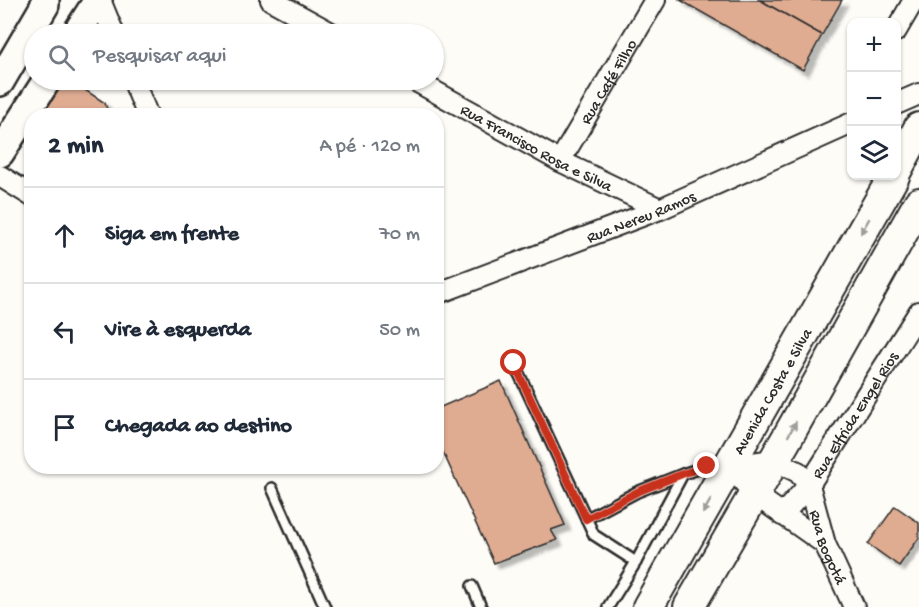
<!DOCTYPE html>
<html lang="pt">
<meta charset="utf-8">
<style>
body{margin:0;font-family:"Gochi Hand",sans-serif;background:#f2f2f3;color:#1f2937}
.controls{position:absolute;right:18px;top:18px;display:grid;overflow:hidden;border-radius:12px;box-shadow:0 2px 4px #0004}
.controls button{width:54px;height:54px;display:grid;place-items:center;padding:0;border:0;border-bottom:2px solid #e0e1e3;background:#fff;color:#1f2937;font:30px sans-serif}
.stop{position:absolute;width:18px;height:18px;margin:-14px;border:4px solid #c8321e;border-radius:50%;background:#fff}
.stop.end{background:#c8321e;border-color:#fff;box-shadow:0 2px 6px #0008}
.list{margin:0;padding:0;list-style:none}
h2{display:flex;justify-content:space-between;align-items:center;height:78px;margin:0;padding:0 24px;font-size:26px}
h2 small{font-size:20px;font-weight:400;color:#747a83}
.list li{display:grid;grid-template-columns:39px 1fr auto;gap:18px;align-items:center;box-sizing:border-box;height:96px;padding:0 24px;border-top:2px solid #e0e1e3}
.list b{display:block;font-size:22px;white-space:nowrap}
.list em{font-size:20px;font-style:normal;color:#747a83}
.icon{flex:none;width:33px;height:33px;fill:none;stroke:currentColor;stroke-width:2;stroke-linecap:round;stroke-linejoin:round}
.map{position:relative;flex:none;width:919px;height:607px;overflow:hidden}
.search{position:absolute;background:#fff;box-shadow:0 2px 4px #0004;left:24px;top:24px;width:420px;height:66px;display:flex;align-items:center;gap:15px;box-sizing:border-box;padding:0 21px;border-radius:33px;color:#747a83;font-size:22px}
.panel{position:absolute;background:#fff;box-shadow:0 2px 4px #0004;left:24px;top:108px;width:420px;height:366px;border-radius:24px}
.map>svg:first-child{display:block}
.building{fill:#dfac92;stroke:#2b2b2b;stroke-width:1.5;filter:url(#shadow)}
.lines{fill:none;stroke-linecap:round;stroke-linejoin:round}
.lane-casing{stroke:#2b2b2b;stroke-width:14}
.street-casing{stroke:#2b2b2b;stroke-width:24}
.secondary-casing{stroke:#2b2b2b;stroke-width:32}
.primary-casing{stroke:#2b2b2b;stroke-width:34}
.lane{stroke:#fdfcf7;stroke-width:9}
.street{stroke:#fdfcf7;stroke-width:20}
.secondary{stroke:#fdfcf7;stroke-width:27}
.primary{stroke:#fdfcf7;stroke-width:30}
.oneway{fill:#9e9e9b}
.route{stroke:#c8321e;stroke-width:8}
.labels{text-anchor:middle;stroke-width:4.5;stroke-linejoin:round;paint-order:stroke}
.street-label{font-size:16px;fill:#2b2b2b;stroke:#fdfcf7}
</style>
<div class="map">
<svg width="919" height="607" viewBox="0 0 919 607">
<defs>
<filter id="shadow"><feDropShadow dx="5.5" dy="5.5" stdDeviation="1.5" flood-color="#0004"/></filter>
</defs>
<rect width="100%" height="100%" fill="#fdfcf7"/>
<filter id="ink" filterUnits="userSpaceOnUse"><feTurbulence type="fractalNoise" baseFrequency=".0167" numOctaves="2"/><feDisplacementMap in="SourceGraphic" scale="12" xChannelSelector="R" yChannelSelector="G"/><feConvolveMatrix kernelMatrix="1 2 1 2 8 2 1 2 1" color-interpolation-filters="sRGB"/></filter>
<g filter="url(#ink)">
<!-- building -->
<g class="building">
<polygon points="680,0 760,0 822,35 803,70"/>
<polygon points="760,0 842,0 822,35"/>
<polygon points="63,80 70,80 105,103 109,116 40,116"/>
<polygon points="501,381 565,525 551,530 557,540 494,563 436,437 436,409"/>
<polygon points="895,506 919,523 919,538 899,566 868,544"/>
</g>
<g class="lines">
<!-- lane casing -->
<g class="lane-casing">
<g id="lane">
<polyline points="514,363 594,535 636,562"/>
<polyline points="272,488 325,607"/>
<polyline points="586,519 637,492 683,474"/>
<polyline points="472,586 481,607"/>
<polyline points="608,607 636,562 683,474 707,466 721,466"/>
</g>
</g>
<!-- street casing -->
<g class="street-casing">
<g id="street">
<polyline points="100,0 114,34"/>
<polyline points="271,0 333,34"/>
<polyline points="896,31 914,0"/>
<polyline points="133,80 148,116"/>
<path id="s1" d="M414,80l146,81 100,48"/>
<polyline points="896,104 919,94"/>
<path id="s2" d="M560,161l95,-161"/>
<polyline points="0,176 32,196"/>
<path id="s3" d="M436,294l224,-85 192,-86"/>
<path id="s4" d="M730,466l43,-6 25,12 11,13 16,59 29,63"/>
<polyline points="730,466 754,494 825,544"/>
<path id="s5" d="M782,515l27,-30 110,-173"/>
</g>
</g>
<!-- secondary casing -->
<g class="secondary-casing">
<g id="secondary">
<polyline points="76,34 98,0"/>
<polyline points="0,82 45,5 45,0"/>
<polyline points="0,153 47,80"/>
</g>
</g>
<!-- primary casing -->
<g class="primary-casing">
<g id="primary">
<polyline points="896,171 919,128"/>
<path id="s6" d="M648,607l246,-431"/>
<polyline points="689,607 787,438 919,203"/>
</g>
</g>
<!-- lane -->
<use href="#lane" class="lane"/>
<!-- street -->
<use href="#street" class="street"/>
<!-- secondary -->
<use href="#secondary" class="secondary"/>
<!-- primary -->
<use href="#primary" class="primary"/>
</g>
<!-- one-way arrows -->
<defs><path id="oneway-solid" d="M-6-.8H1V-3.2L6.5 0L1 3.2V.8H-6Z" transform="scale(1.5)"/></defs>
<g class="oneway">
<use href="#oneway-solid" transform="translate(865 226) rotate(120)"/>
<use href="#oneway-solid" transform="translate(792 429) rotate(-61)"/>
<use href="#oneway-solid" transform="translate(707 506) rotate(120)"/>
</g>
</g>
<g class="lines" filter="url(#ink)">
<!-- route -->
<polyline class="route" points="514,363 586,519 637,492 682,474 707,466"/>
</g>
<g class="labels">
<!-- street labels -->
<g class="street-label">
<text dy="6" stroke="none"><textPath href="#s2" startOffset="93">Rua Café Filho</textPath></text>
<text dy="6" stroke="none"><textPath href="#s1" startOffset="140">Rua Francisco Rosa e Silva</textPath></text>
<text dy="6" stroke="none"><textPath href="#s3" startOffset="219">Rua Nereu Ramos</textPath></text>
<text dy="6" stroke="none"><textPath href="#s6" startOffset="249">Avenida Costa e Silva</textPath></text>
<text dy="6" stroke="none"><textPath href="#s5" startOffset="124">Rua Elfrida Engel Rios</textPath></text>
<text dy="6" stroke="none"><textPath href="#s4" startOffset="153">Rua Bogotá</textPath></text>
</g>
</g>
</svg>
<div class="controls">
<button>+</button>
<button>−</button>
<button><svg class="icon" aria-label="layers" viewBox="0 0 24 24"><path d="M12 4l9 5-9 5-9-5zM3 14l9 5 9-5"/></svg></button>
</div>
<div class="stop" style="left:514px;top:363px"></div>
<div class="stop end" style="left:707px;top:466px"></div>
<div class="search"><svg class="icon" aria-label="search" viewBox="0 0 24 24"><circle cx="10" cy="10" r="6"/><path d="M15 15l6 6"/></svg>Pesquisar aqui</div>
<section class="panel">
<h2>2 min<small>A pé · 120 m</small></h2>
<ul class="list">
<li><svg class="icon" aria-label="ahead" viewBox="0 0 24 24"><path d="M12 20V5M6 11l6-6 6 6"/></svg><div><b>Siga em frente</b></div><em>70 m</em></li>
<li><svg class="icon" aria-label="left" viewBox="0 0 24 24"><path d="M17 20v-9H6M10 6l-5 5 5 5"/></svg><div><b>Vire à esquerda</b></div><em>50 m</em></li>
<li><svg class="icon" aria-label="arrive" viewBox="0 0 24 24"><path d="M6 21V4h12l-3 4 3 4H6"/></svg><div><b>Chegada ao destino</b></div></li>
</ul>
</section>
</div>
